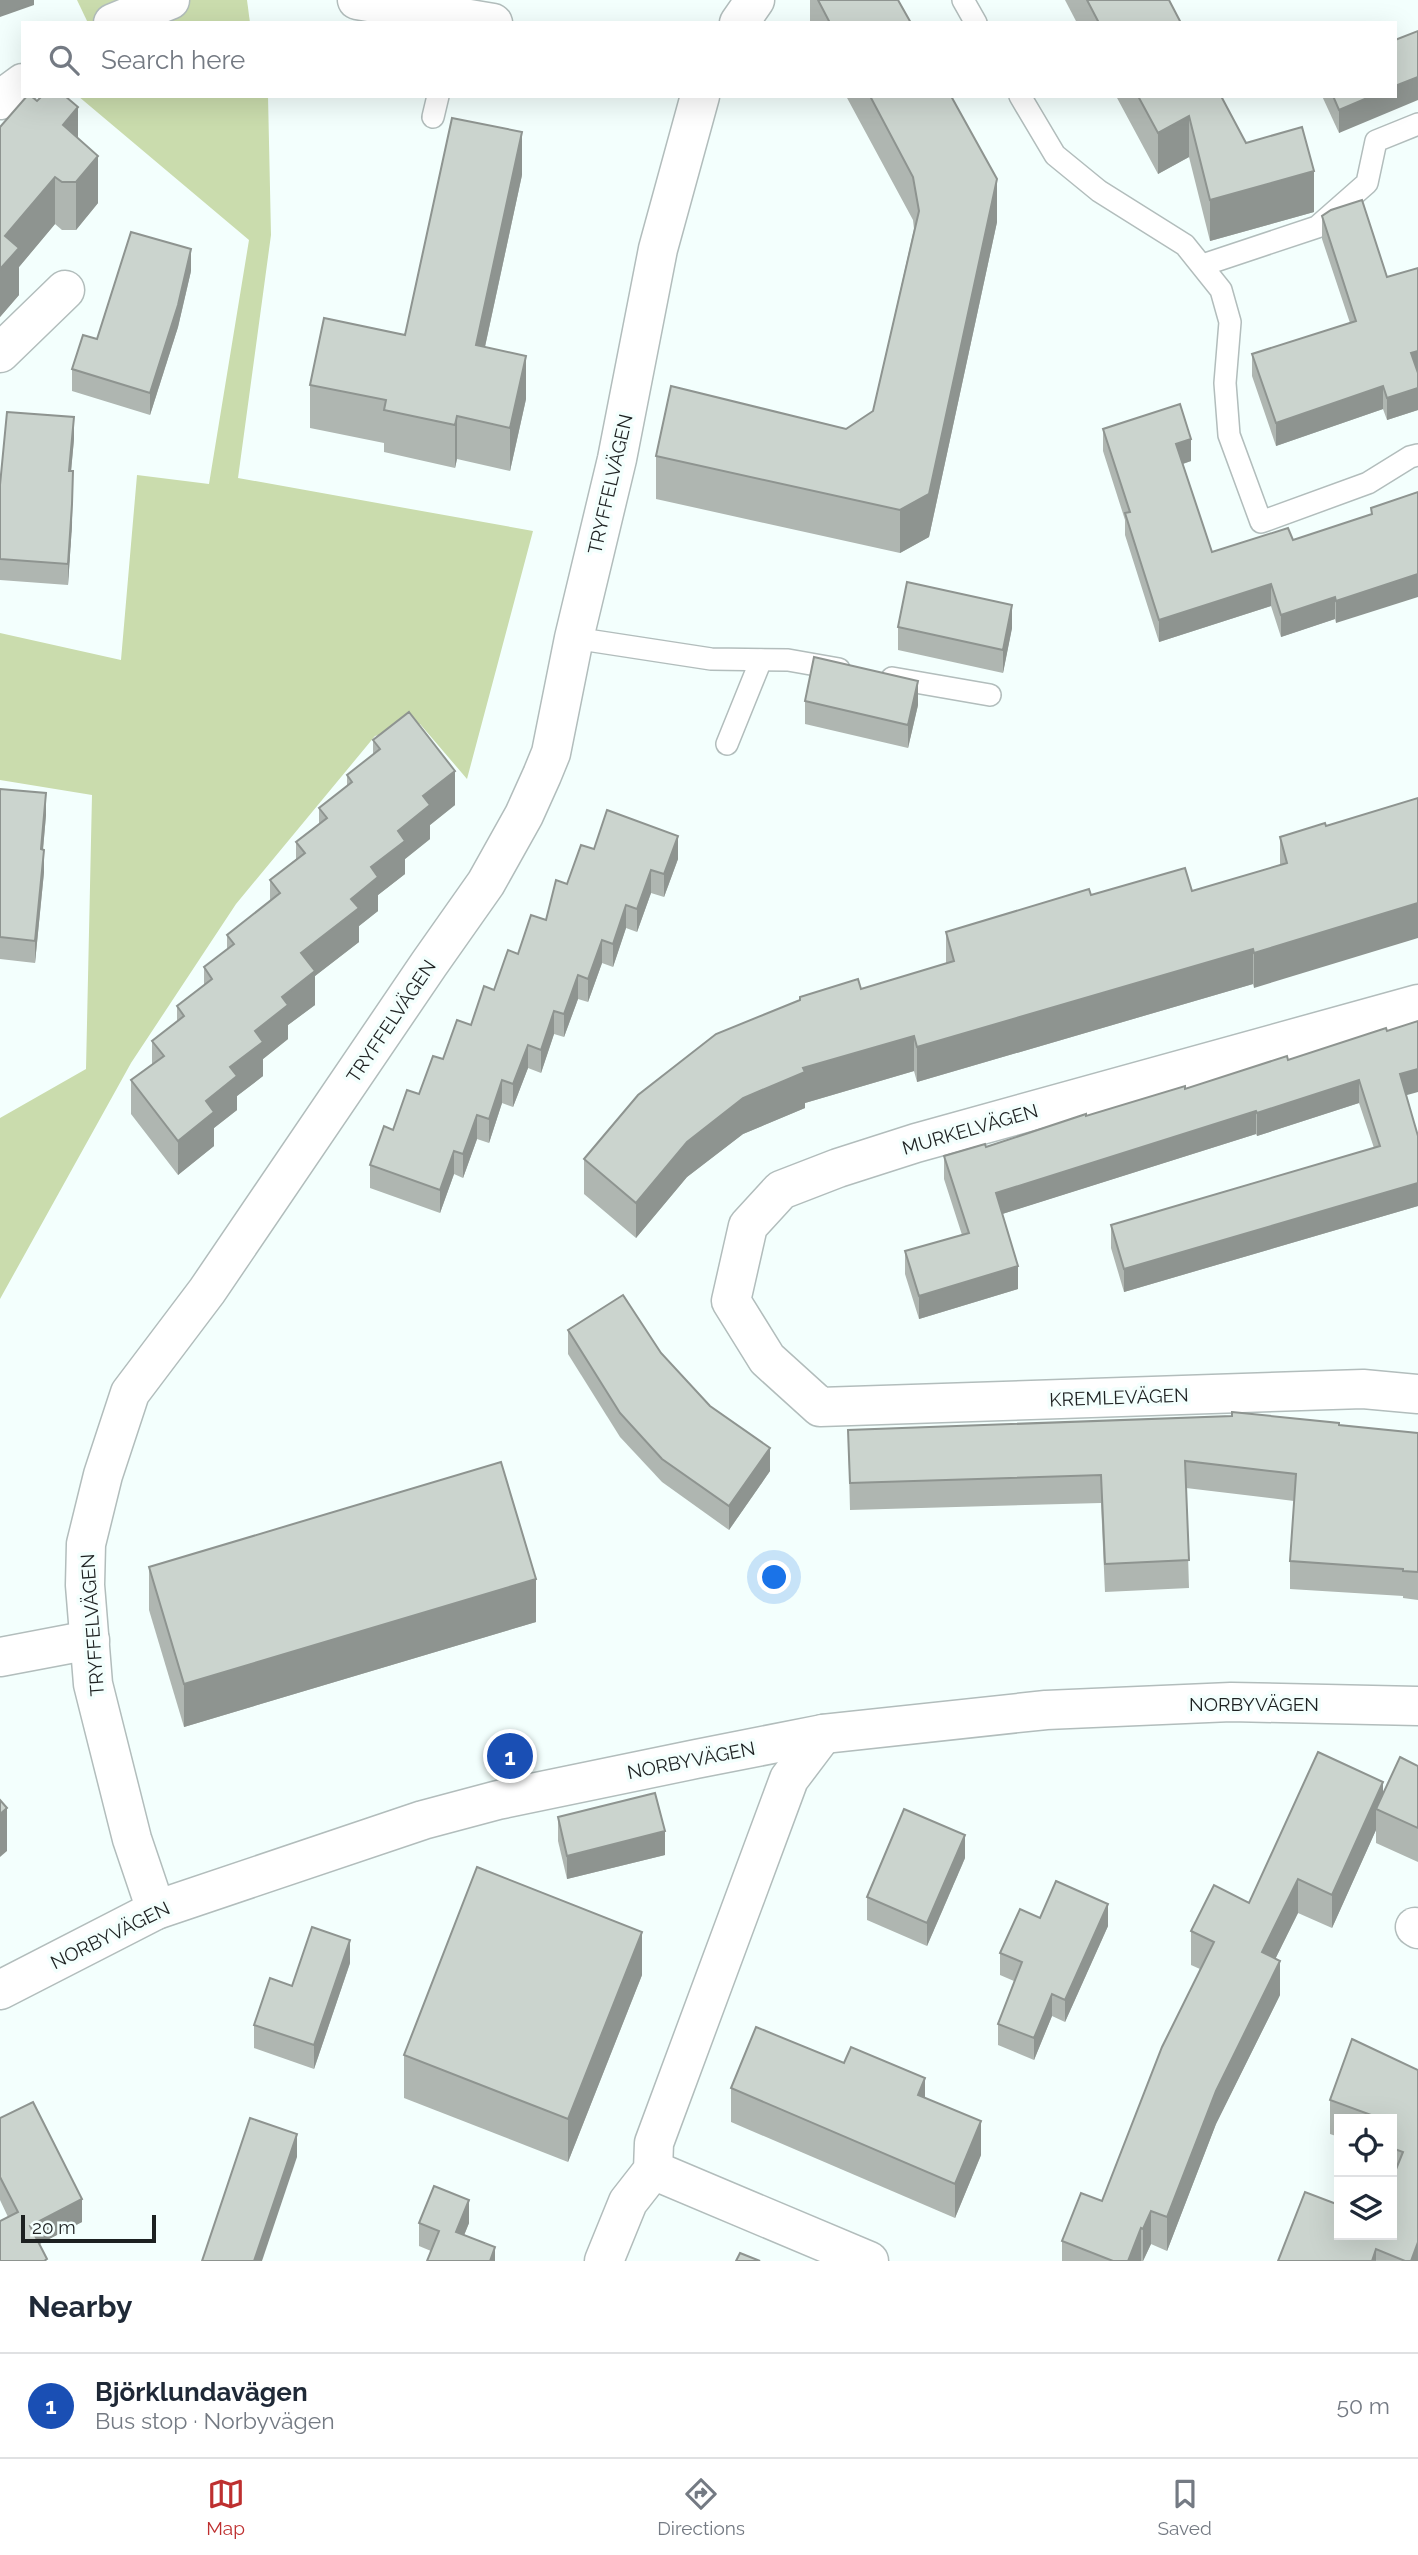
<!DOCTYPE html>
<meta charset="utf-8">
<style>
body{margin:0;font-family:Raleway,sans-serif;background:#f2f2f3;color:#1f2937}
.controls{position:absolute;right:21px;bottom:21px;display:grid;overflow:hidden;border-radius:0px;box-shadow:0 7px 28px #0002}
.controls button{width:63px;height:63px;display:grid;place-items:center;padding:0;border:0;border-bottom:2px solid #e0e1e3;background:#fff;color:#1f2937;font:35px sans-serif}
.scale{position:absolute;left:21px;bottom:18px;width:135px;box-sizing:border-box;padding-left:7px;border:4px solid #1d2121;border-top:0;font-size:19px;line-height:24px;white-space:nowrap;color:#1d2121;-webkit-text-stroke:5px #f3fffd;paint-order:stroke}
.you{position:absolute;left:775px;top:1578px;width:24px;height:24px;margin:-18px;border:5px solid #fff;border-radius:50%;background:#1a73e8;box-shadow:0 0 0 10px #1a73e833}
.badge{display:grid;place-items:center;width:46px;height:46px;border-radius:50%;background:#be2f2f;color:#fff;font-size:23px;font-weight:700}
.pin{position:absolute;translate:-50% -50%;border:4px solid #fff;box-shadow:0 2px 7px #0006}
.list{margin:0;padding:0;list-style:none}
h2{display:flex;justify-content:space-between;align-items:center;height:91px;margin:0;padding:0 28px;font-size:30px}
h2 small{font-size:23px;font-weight:400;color:#747a83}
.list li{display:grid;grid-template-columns:46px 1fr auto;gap:21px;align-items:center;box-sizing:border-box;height:105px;padding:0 28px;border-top:2px solid #e0e1e3}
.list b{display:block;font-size:26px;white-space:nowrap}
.list p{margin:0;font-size:23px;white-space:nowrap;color:#747a83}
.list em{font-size:23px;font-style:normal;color:#747a83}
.icon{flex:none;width:38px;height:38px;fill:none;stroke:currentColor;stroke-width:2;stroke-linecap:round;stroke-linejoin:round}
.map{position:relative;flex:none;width:1418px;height:2261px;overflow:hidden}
.search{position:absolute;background:#fff;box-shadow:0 7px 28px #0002;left:21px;right:21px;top:21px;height:77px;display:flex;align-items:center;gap:18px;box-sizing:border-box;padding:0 24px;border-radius:0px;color:#747a83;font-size:26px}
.sheet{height:196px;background:#fff}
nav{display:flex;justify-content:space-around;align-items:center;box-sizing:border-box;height:98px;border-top:2px solid #e0e1e3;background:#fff;font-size:19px;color:#747a83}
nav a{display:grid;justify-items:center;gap:4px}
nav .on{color:#be2f2f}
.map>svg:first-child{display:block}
.green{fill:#cadcad}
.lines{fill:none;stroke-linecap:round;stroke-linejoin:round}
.service-casing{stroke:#b2bdbc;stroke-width:24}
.minor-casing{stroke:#b2bdbc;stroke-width:41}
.tertiary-casing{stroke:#b2bdbc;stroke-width:41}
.service{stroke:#fff;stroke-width:21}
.minor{stroke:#fff;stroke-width:38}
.tertiary{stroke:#fff;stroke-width:38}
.wall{fill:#afb6b1}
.shaded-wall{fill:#8e9490}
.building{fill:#cbd4ce;stroke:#8e9490;stroke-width:2}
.labels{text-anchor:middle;stroke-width:7;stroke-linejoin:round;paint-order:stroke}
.street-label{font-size:19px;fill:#1d2121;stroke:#f3fffd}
</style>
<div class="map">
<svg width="1418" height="2261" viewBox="0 0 1418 2261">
<rect width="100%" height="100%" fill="#f3fffd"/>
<!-- green -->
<g class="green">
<polygon points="77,0 247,0 250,23 88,23"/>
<polygon points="78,96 268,96 271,235 238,478 533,531 467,779 420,724 375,736 236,904 131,1063 0,1299 0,1118 86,1069 92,795 0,780 0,633 121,660 137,475 209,484 249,240"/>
</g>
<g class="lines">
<!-- service casing -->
<g class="service-casing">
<g id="service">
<polyline points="963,0 976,23"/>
<polyline points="1020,96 1055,155 1099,191 1185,245 1221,290 1230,322 1225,383 1229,435 1261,522 1368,483 1410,457 1418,455"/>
<polyline points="433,117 438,96"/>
<polyline points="1203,265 1317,227 1367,183 1376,141 1418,124"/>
<polyline points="574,638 711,659 788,660 839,669"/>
<polyline points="892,678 990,695"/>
<polyline points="727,744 761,660"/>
</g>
</g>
<!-- minor casing -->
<g class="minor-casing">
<g id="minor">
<polyline points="357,0 493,23"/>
<polyline points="113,23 170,0"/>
<polyline points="739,23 755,0"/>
<polyline points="0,100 23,83"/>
<polyline points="0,353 65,290"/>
<polyline points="1418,1004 916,1143 838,1168 781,1190 748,1226 731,1301 767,1359 820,1407 1363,1389 1418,1394"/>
<polyline points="0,1657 90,1640"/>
<polyline points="156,1910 132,1839 93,1684 85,1585 86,1544 103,1475 130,1393 207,1291 429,964 486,883 524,815 542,775 551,753 574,638 617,459 658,249 700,96"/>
<polyline points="1415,1927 1418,1929"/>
<polyline points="653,2170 869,2261"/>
<polyline points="604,2261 628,2202 653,2170 654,2143 789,1779 823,1734"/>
</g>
</g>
<!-- tertiary casing -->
<g class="tertiary-casing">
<polyline id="tertiary" points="0,1990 156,1910 423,1820 498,1800 696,1759 823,1734 1046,1710 1231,1702 1418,1706"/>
</g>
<!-- service -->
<use href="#service" class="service"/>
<!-- minor -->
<use href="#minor" class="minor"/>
<!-- tertiary -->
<use href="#tertiary" class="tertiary"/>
</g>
<!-- wall -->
<g class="wall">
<polygon points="810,0 898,0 911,23 810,23"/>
<polygon points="1065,0 1169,0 1181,23 1077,23"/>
<polygon points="846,96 951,96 997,222 929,537 900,553 656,499 656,456 846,429 873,411 914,229 913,220"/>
<polygon points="1116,96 1221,96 1246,143 1314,212 1210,241 1189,157 1158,174"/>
<polygon points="1322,96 1395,96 1339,133"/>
<polygon points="0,127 78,139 98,203 76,230 62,230 55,224 19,267 19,295 0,317"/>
<polygon points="522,175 485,347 526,399 510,471 457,459 455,468 384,452 384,443 310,428 310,385 405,335"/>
<polygon points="1322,216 1387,277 1418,268 1418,410 1387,420 1383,409 1276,446 1252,376 1252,354 1350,323 1322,239"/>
<polygon points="191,271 178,327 150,415 72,391 72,369 97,339"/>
<polygon points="1103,429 1191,461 1183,464 1212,552 1293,540 1371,515 1371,508 1418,492 1336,623 1335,619 1281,637 1271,606 1159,642 1125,535 1125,520 1103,451"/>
<polygon points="74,439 71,471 72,525 68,585 0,580 0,485"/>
<polygon points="898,627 1012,628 1003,673 898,650"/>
<polygon points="805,701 918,705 908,748 805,724"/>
<polygon points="373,740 455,805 430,825 430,839 405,859 405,874 378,895 378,911 359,926 359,942 315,976 315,1005 288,1025 288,1039 263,1059 263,1076 237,1096 237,1110 214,1128 214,1146 178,1175 131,1114 131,1080 152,1064 152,1041 177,1022 177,1006 204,986 204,967 227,949 227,935 270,901 270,880 296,859 296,842 319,824 319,808 347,786 347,775 373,755"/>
<polygon points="0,789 46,815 43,850 44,872 35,963 0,959"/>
<polygon points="1325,823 1254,988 1253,984 917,1082 914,1071 805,1103 805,1108 743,1134 687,1177 636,1238 584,1194 584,1159 800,1000 800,997 861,989 946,964 946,932 1091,895 1192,891 1280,865 1280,837"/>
<polygon points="594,849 678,859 664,897 651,893 637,932 626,928 613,967 602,963 588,1002 578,999 564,1037 554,1034 541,1073 528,1068 513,1107 502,1103 489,1143 477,1139 463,1178 454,1174 440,1213 370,1188 370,1165 393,1130 443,1059 471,1025 518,954 546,920 567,884"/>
<polygon points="1288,1060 1406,1095 1418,1136 1418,1206 1124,1292 1111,1248 1111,1225 1374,1148 1359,1103 1257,1136 1256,1134 1002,1214 1018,1289 919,1319 905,1274 905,1251 962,1235 944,1179 944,1156 986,1147 1086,1116"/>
<polygon points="568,1330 661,1353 770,1471 729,1530 662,1482 620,1437 568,1354"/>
<polygon points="1339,1425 1418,1433 1418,1600 1403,1598 1403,1596 1290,1589 1290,1561 1294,1501 1186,1488 1189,1588 1105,1592 1101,1503 850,1510 848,1430"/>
<polygon points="149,1567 536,1622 184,1727 149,1610"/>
<polygon points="1418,1766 1418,1862 1376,1843 1376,1830 1332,1928 1298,1913 1275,1959 1280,1995 1216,2124 1167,2251 1151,2244 1143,2261 1062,2261 1062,2241 1102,2201 1200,1969 1191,1965 1191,1931 1249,1903"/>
<polygon points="558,1817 665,1855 567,1879 558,1841"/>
<polygon points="965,1858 927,1946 867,1920 867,1897"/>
<polygon points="1040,1918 1108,1926 1065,2022 1052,2016 1034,2060 998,2045 998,2024 1014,1981 1000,1975 1000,1953"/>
<polygon points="350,1963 314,2069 254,2048 254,2025 292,1986"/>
<polygon points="642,1975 568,2162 404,2098 404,2055"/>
<polygon points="1418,2070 1418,2261 1278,2261 1392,2235 1392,2119 1339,2119 1339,2137 1330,2134 1330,2100"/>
<polygon points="731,2088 981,2155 955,2218 731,2122"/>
<polygon points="0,2118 82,2222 39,2244 47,2261 8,2217 0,2200"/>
<polygon points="419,2223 469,2223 464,2235 495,2261 431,2251 419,2246"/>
</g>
<!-- shaded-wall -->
<g class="shaded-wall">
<polygon points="0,0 34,0 34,5 0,17"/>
<polygon points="1418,77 1418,100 1339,133 1339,110 1372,96 1395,96 1395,86"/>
<polygon points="78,107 78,155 63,125"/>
<polygon points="1189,116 1189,157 1158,174 1158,133"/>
<polygon points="522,132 522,175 476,388 476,345"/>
<polygon points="98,156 98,203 76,230 76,182"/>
<polygon points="1314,171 1314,212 1210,241 1210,200"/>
<polygon points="55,177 55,224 19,267 19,295 0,317 0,269 5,236"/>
<polygon points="997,179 997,222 929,537 900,553 900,510"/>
<polygon points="191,249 191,271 178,327 150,415 150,393"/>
<polygon points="1418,351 1418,373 1411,353"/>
<polygon points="526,356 526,399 510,471 510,428"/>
<polygon points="1383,386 1383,409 1276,446 1276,423"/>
<polygon points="1418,388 1418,410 1387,420 1387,398"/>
<polygon points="457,416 457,459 455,468 455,425"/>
<polygon points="74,417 74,439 69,493 69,471"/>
<polygon points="1191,439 1191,461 1176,466 1176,444"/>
<polygon points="73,471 72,525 68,585 68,564"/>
<polygon points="1418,574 1418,597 1336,623 1336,601"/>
<polygon points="1271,584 1271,606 1159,642 1159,620"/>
<polygon points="1335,597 1335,619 1281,637 1281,615"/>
<polygon points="1012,605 1012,628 1003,673 1003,650"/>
<polygon points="918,681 918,705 908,748 908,725"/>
<polygon points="455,771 455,805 430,825 430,839 405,859 405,874 378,895 378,911 359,926 359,942 315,976 315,1005 288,1025 288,1039 263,1059 263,1076 237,1096 237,1110 214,1128 214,1146 178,1175 178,1141 255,1031 282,997 301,953 351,899 371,867 423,796"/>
<polygon points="46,793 46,815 41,871 41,849"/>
<polygon points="678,836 678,859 664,897 664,874"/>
<polygon points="44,850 44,872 35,963 35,941"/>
<polygon points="651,870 651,893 637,932 637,909"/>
<polygon points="1418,903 1418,938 1254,988 1254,953"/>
<polygon points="626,905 626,928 613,967 613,944"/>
<polygon points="602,940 602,963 588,1002 588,979"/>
<polygon points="1253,949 1253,984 917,1082 917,1047"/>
<polygon points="578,975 578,999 564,1037 564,1014"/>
<polygon points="554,1011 554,1034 541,1073 541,1050"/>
<polygon points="914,1036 914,1071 805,1103 805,1108 743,1134 687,1177 636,1238 636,1203 687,1142 743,1098 803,1068"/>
<polygon points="528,1045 528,1068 513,1107 513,1084"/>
<polygon points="1418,1069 1418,1092 1400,1097 1400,1074"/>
<polygon points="502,1080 502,1103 489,1143 489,1119"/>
<polygon points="1359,1080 1359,1103 1257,1136 1257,1113"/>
<polygon points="1256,1111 1256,1134 996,1216 996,1193"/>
<polygon points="477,1115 477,1139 463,1178 463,1154"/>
<polygon points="454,1151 454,1174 440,1213 440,1190"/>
<polygon points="1418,1183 1418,1206 1124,1292 1124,1269"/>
<polygon points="1018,1266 1018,1289 919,1319 919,1296"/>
<polygon points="770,1448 770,1471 729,1530 729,1506"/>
<polygon points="536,1579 536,1622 184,1727 184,1684"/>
<polygon points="1383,1782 1383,1812 1376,1809 1376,1830 1332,1928 1332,1895"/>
<polygon points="7,1808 7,1851 0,1857 0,1814"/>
<polygon points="665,1831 665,1855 567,1879 567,1856"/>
<polygon points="965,1835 965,1858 927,1946 927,1923"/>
<polygon points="1298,1879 1298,1913 1262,1986 1262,1952"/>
<polygon points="1108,1904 1108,1926 1065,2022 1065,2000"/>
<polygon points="642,1932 642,1975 568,2162 568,2119"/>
<polygon points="350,1940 350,1963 314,2069 314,2045"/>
<polygon points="1280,1961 1280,1995 1216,2124 1167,2251 1167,2217 1216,2091"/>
<polygon points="1052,1994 1052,2016 1034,2060 1034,2038"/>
<polygon points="925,2078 925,2111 918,2095"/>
<polygon points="981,2121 981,2155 955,2218 955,2184"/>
<polygon points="297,2134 297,2157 262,2261 254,2261"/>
<polygon points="82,2199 82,2222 30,2249 30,2226"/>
<polygon points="469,2200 469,2223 456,2255 456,2232"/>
<polygon points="1151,2211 1151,2244 1143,2261 1143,2229"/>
<polygon points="1141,2228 1141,2261 1128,2261"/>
<polygon points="1418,2242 1418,2261 1411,2261"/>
<polygon points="495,2247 495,2261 490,2261"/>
<polygon points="1376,2249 1376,2261 1372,2261"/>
</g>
<!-- building -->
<g class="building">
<polygon points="818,0 898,0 911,23 830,23"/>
<polygon points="1087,0 1169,0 1181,23 1099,23"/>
<polygon points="1418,31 1418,77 1395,86 1395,40"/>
<polygon points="27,96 31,96 37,101 42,96 65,96 78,107 63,125 98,156 76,182 62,182 55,177 5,236 19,248 0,269 0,127"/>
<polygon points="870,96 951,96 997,179 929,494 900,510 656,456 671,386 846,429 873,411 919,211 913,177"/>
<polygon points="1138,96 1221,96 1246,143 1302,127 1314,171 1210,200 1189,116 1158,133"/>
<polygon points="1333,96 1372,96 1339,110"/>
<polygon points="452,118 522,132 476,345 526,356 510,428 457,416 455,425 384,410 386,400 310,385 324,318 405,335"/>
<polygon points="1362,200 1387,277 1418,268 1418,351 1411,353 1418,373 1418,388 1387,398 1383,386 1276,423 1252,354 1356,321 1322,216 1331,210"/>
<polygon points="131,232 191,249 178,305 150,393 72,369 83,335 97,339"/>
<polygon points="1180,404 1191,439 1176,444 1212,552 1288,528 1293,540 1372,514 1371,508 1418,492 1418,574 1336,601 1335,597 1281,615 1271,584 1159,620 1125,513 1130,512 1103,429"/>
<polygon points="7,412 74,417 69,471 73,471 72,504 68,564 0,559 0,485"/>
<polygon points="907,582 1012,605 1003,650 898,627"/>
<polygon points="814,657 918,681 908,725 805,701"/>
<polygon points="409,712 455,771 423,796 430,805 398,831 405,841 371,867 378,877 351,899 359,908 301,953 315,971 282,997 288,1005 255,1031 263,1042 230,1067 237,1076 206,1101 214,1112 178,1141 131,1080 164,1056 152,1041 184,1016 177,1006 212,979 204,967 234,944 227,935 280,893 270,880 305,853 296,842 327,818 319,808 352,782 347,775 380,749 373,740"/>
<polygon points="0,789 46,793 41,849 44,850 35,941 0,937"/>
<polygon points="1418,798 1418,903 1254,953 1253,949 917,1047 914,1036 803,1068 805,1072 743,1098 687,1142 636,1203 584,1159 638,1095 716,1034 800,1000 800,997 858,979 861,989 954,961 946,932 1089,889 1091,895 1185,868 1192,891 1287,863 1280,837 1325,823 1326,826"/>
<polygon points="607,810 678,836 664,874 651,870 637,909 626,905 613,944 602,940 588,979 578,975 564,1014 554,1011 541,1050 528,1045 513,1084 502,1080 489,1119 477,1115 463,1154 454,1151 440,1190 370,1165 384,1126 393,1130 407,1090 419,1094 433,1056 443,1059 457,1020 471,1025 484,986 494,990 508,950 518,954 531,915 546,920 556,880 567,884 581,845 594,849"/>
<polygon points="1418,1021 1418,1069 1400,1074 1418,1136 1418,1183 1124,1269 1111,1225 1380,1146 1359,1080 1257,1113 1256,1111 996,1193 1018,1266 919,1296 905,1251 969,1233 944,1156 985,1144 986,1147 1086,1114 1086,1116 1185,1086 1185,1089 1287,1056 1288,1060 1386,1028 1387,1031"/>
<polygon points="623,1295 661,1353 710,1406 770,1448 729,1506 662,1459 620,1413 568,1330"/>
<polygon points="1232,1412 1339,1423 1339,1425 1418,1433 1418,1572 1403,1571 1403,1569 1290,1561 1296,1474 1185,1461 1189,1560 1105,1564 1101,1475 850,1483 848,1430 1232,1416"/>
<polygon points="501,1462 536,1579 184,1684 149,1567"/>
<polygon points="1318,1752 1383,1782 1332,1895 1298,1879 1262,1952 1280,1961 1216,2091 1167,2217 1151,2211 1143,2229 1141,2228 1128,2261 1113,2261 1062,2241 1081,2193 1102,2201 1162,2047 1214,1942 1191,1931 1214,1885 1249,1903"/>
<polygon points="1400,1757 1418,1766 1418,1828 1376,1809"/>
<polygon points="655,1793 665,1831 567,1856 558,1817"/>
<polygon points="0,1800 7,1808 0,1814"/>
<polygon points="904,1809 965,1835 927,1923 867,1897"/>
<polygon points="477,1867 642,1932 568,2119 404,2055"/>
<polygon points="1056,1881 1108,1904 1065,2000 1052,1994 1034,2038 998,2024 1022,1962 1000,1953 1020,1909 1040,1918"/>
<polygon points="312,1927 350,1940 314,2045 254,2025 270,1978 292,1986"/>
<polygon points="756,2027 844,2063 851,2047 925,2078 918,2095 981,2121 955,2184 731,2088"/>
<polygon points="1352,2039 1418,2070 1418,2242 1411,2261 1405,2261 1376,2249 1372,2261 1278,2261 1305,2192 1339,2205 1339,2235 1392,2235 1392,2179 1403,2152 1392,2148 1392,2132 1395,2124 1392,2123 1392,2119 1382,2119 1330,2100"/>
<polygon points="33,2102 82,2199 30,2226 47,2259 44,2261 0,2261 0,2221 18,2212 0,2177 0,2118"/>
<polygon points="250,2118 297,2134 254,2261 202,2261"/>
<polygon points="434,2186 469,2200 456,2232 495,2247 490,2261 427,2261 439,2231 419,2223"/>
<polygon points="740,2253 760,2261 736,2261"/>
</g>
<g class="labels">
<!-- street labels -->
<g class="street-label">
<text transform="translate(610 484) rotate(-77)" y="7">TRYFFELVÄGEN</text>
<text transform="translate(391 1021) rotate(-56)" y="7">TRYFFELVÄGEN</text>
<text transform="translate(970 1129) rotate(-16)" y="7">MURKELVÄGEN</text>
<text transform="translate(1119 1397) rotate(-2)" y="7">KREMLEVÄGEN</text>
<text transform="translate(92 1625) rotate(-94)" y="7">TRYFFELVÄGEN</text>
<text x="1254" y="1711">NORBYVÄGEN</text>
<text transform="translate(691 1760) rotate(-11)" y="7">NORBYVÄGEN</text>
<text transform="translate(110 1935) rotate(-26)" y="7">NORBYVÄGEN</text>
</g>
</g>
</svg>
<div class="controls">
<button><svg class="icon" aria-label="locate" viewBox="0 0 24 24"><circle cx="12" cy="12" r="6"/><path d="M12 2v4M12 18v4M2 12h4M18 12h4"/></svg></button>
<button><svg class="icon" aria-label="layers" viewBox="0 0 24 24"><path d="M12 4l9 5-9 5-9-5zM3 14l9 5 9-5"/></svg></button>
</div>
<div class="scale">20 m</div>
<div class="you"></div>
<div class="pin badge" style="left:510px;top:1756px;background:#1a4fb4">1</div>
<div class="search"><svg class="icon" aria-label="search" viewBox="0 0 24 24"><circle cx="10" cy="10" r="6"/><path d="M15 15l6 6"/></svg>Search here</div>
</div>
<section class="sheet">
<h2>Nearby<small></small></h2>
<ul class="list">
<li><span class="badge" style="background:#1a4fb4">1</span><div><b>Björklundavägen</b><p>Bus stop · Norbyvägen</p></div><em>50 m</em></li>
</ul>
</section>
<nav>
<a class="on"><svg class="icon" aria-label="map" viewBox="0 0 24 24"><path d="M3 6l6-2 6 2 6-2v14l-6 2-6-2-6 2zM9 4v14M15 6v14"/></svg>Map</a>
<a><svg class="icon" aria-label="directions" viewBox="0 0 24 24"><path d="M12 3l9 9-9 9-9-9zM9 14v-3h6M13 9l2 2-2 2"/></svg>Directions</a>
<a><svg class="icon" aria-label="saved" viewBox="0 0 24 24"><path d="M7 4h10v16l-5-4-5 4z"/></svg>Saved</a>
</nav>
